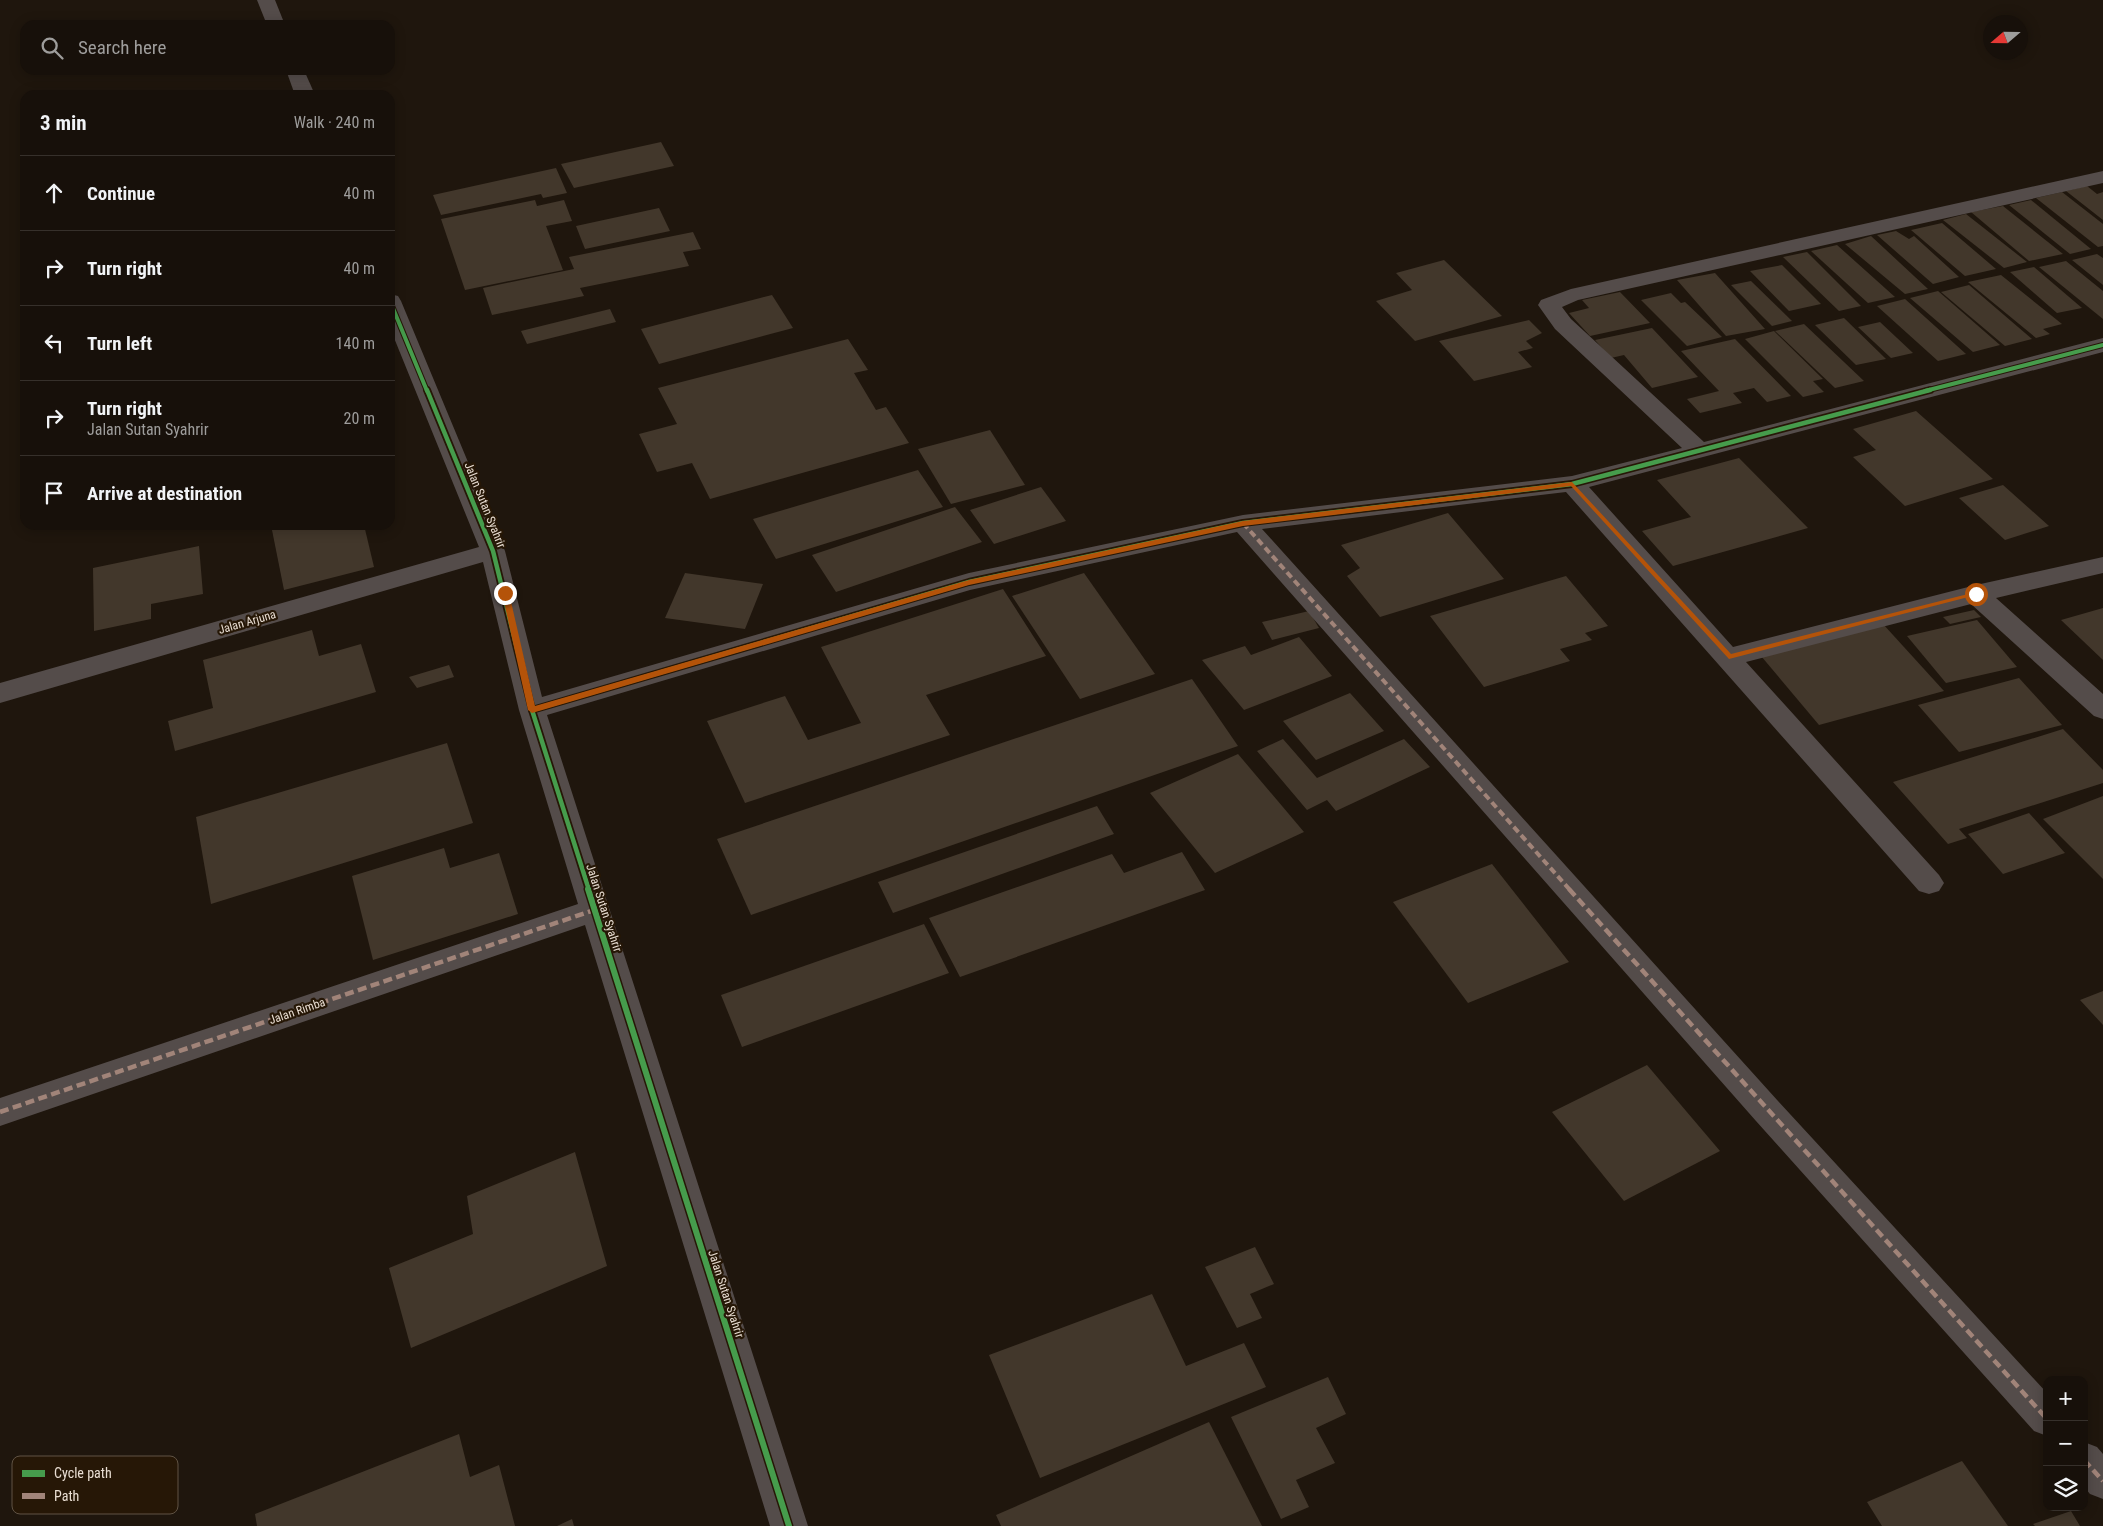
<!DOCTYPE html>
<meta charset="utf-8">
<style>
body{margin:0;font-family:"Roboto Condensed",sans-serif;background:#241e18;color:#f1f3f6}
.controls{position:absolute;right:15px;bottom:15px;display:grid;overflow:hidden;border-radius:10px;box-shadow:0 2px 12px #0003}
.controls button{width:45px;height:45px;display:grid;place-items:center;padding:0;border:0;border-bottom:1px solid #36302b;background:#17100a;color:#f1f3f6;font:25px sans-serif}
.compass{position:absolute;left:1983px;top:15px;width:45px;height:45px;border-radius:50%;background:#17100a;box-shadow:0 2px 12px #0003;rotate:250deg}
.stop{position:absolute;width:15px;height:15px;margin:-11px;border:4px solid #b45309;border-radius:50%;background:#fff}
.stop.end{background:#b45309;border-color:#fff;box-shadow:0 1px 5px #0008}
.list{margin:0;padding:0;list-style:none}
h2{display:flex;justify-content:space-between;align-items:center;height:65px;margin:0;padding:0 20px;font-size:21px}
h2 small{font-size:16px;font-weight:400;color:#9e9d9c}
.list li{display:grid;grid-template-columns:32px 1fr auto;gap:15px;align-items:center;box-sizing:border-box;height:75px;padding:0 20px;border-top:1px solid #36302b}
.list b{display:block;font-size:19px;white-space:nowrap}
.list p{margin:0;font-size:16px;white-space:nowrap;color:#9e9d9c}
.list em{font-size:16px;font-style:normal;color:#9e9d9c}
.icon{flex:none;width:28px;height:28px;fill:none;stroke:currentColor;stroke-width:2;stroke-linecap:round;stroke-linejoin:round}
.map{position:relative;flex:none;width:2103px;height:1526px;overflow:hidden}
.search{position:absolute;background:#17100a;box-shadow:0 2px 12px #0003;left:20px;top:20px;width:375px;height:55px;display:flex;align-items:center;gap:12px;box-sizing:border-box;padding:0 18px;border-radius:15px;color:#9e9d9c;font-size:19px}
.panel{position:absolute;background:#17100a;box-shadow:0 2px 12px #0003;left:20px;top:90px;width:375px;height:440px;border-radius:15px}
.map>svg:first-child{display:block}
.building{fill:#42372b}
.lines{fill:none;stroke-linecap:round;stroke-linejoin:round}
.minor{fill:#544c4a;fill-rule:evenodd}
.quiet-far1{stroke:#a18479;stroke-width:4;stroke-dasharray:7 4;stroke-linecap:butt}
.quiet{stroke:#a18479;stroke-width:4.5;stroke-dasharray:9 4.5;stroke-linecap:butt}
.cycleway-far2-casing{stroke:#261706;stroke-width:6}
.cycleway-far1-casing{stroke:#261706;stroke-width:8}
.cycleway-casing{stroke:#261706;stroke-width:9}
.cycleway-far2{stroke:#469c4c;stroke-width:4}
.cycleway-far1{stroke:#469c4c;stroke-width:4.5}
.cycleway{stroke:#469c4c;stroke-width:6}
.route{fill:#b45309}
.labels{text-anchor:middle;stroke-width:4.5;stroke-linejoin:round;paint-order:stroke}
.street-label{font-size:12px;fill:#e9ded3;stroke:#261706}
.key{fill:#261706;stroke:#605344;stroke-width:1}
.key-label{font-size:14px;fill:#e9ded3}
</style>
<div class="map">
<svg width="2103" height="1526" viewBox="0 0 2103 1526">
<rect width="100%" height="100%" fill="#1f160d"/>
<!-- building -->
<g class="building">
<polygon points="661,142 674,166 574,188 561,164"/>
<polygon points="556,168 567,193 543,198 541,194 441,215 433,195"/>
<polygon points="2087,186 2097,194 2103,192 2103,220 2066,191"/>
<polygon points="2062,192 2103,224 2103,246 2098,247 2036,198"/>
<polygon points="535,200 537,206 564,200 572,221 546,226 563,270 465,290 441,219"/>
<polygon points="2031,200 2091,249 2070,254 2009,205"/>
<polygon points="2003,206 2063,254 2029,261 1971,212"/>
<polygon points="659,208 670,231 585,249 576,226"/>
<polygon points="1966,214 2027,262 2004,268 1943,220"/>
<polygon points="1942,223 1996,269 1965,276 1911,230"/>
<polygon points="1896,231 1909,239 1914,236 1959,277 1933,284 1877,235"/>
<polygon points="693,232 701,249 683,252 689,266 580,288 584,296 492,315 483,288 574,269 569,257"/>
<polygon points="1871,236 1928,289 1905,294 1845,244"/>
<polygon points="1837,245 1895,297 1868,303 1811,251"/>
<polygon points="1807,252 1861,306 1839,311 1783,257"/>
<polygon points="2097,254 2103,258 2103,285 2072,260"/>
<polygon points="1444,260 1502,316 1415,341 1376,301 1412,290 1396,273"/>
<polygon points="2066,261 2103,291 2103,319 2039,267"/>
<polygon points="1782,265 1821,304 1789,311 1750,271"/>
<polygon points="2034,267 2082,308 2057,313 2010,272"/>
<polygon points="1715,273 1765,329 1726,336 1677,280"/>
<polygon points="2001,275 2062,324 2043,329 2050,334 2036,338 1968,282"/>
<polygon points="1751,281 1792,321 1772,326 1731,285"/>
<polygon points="1969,285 2032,339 2005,346 1941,292"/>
<polygon points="1938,291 2000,345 1973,352 1910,298"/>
<polygon points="1620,292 1650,323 1590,336 1569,313 1589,308 1582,300"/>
<polygon points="1671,293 1681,303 1685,302 1722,337 1687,346 1641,300"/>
<polygon points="772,295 793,328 659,364 641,329"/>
<polygon points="1905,299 1966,354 1938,361 1877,306"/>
<polygon points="610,309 616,322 527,344 521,331"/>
<polygon points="1844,318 1886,359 1856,365 1815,325"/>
<polygon points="1529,320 1542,333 1526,341 1533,348 1518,352 1532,367 1474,381 1439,341"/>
<polygon points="1880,322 1913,353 1891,358 1858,327"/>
<polygon points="1804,324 1864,381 1835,388 1775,331"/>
<polygon points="1652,328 1698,377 1652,388 1624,355 1611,358 1595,340"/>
<polygon points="1774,331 1823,379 1813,381 1824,392 1803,397 1745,339"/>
<polygon points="848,339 868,370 854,373 876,410 886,407 909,443 710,499 692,463 657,472 639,434 677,424 658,388"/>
<polygon points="1735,339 1791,396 1767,402 1754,388 1733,393 1742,403 1700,413 1687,399 1719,391 1681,351"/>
<polygon points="1916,411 1993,479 1905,506 1853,457 1876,450 1853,429"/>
<polygon points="990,430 1025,485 951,504 918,449"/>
<polygon points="1739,458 1808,528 1673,566 1642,531 1691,517 1657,480"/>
<polygon points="918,470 943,507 776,559 753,519"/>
<polygon points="2003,485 2049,526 2005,540 1959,498"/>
<polygon points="1041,487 1066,521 994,544 970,510"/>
<polygon points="955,507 982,542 836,592 812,555"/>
<polygon points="1448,513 1504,579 1380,617 1347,576 1360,568 1341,545"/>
<polygon points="271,525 364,525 374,567 284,590"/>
<polygon points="199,546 203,594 151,604 151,619 94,631 93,568"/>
<polygon points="685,573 763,584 745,629 665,618"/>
<polygon points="1084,573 1155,674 1080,699 1012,596"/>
<polygon points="1566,576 1608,626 1585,633 1592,640 1560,649 1570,661 1484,687 1430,616"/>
<polygon points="1003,589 1046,656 926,695 950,735 745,803 707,721 785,696 808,740 861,723 821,647"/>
<polygon points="2103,608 2103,660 2061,620"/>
<polygon points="1974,610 1981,617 1950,624 1943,617"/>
<polygon points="1309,611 1319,628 1272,640 1262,622"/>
<polygon points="1977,620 2017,667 1946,683 1907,636"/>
<polygon points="1883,624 1944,691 1819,725 1761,656"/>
<polygon points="312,630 319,656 361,644 376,692 175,751 168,721 213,708 203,660"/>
<polygon points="1299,637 1332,676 1244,710 1202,660 1245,646 1251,655"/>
<polygon points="449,665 454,677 417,688 409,677"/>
<polygon points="2019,678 2062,725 1959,752 1918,705"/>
<polygon points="1192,679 1238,746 751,915 717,839"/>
<polygon points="1350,693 1384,731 1316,760 1283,721"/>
<polygon points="2063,729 2103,770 2103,783 1959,829 1967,838 1948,844 1893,782"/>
<polygon points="1283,739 1317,778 1404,739 1430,767 1336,811 1327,800 1307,810 1257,751"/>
<polygon points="447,743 473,823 211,904 196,817"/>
<polygon points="1238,754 1304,832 1215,873 1150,793"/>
<polygon points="2103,796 2103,879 2043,819"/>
<polygon points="1097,806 1114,834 893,913 878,882"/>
<polygon points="2029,813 2065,853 2003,874 1968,834"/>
<polygon points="444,848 450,868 499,853 518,914 373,960 352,876"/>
<polygon points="1182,852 1205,890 960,977 929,918 1112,854 1124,873"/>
<polygon points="1492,864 1569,962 1468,1003 1393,902"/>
<polygon points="924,924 949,973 742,1047 721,995"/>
<polygon points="2103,991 2103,1025 2080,1000"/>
<polygon points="1647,1065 1720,1151 1624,1201 1552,1112"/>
<polygon points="575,1152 607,1266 411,1348 389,1268 473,1234 467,1196"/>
<polygon points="1255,1247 1274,1284 1250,1294 1262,1318 1237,1328 1205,1267"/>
<polygon points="1152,1294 1186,1366 1244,1343 1266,1387 1040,1478 989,1355"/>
<polygon points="1328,1377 1346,1414 1316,1428 1335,1463 1296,1480 1309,1507 1281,1519 1231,1417"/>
<polygon points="1209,1422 1262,1526 1001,1526 996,1515"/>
<polygon points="459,1434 470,1477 499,1465 515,1526 257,1526 255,1514"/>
<polygon points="1962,1461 2008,1526 1882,1526 1867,1502"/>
<polygon points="2071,1511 2080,1526 2035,1526 2033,1524"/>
<polygon points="572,1519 574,1526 557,1526"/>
</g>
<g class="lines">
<!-- minor -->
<g class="minor">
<polygon points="257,0 275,0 285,25 267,25"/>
<polygon points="286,70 304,70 315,95 295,95"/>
<polygon points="2103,171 2103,183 1578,300 1562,307 1571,319 1704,442 2103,338 2103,352 1589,487 1733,647 1976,585 2103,557 2103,573 1996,598 2103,694 2103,719 2094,716 1971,604 1746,662 1939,875 1944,883 1939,891 1929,894 1919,891 1566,492 1262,529 1778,1101 2047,1393 2047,1436 2034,1431 1756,1121 1237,532 970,590 547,715 808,1526 770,1526 585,925 0,1126 0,1098 578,904 519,710 483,562 0,703 0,683 479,547 390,328 390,294 398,296 401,301 505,551 542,697 969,573 1243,515 1572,476 1682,448 1555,329 1538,305 1541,300 1571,289"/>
<polygon points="2084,1442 2097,1447 2103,1454 2103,1499 2090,1494 2084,1487"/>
</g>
<!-- quiet-far1 -->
<polyline class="quiet-far1" points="1243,523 1570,890"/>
<!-- quiet -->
<g class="quiet">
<polyline points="1569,889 2047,1419"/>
<polyline points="0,1112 594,910"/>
<polyline points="2084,1460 2103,1481"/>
</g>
<!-- cycleway-far2 casing -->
<g class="cycleway-far2-casing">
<g id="cycleway-far2">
<polyline points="390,301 427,391"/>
<polyline points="1925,391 2103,345"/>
</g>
</g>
<!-- cycleway-far1 casing -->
<g class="cycleway-far1-casing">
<g id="cycleway-far1">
<polyline points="427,390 493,551 532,710 589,890"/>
<polyline points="532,710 969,582 1243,523 1572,484 1930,390"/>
</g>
</g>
<!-- cycleway casing -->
<g class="cycleway-casing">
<polyline id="cycleway" points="588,889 789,1526"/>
</g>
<!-- cycleway-far2 -->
<use href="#cycleway-far2" class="cycleway-far2"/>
<!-- cycleway-far1 -->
<use href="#cycleway-far1" class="cycleway-far1"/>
<!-- cycleway -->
<use href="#cycleway" class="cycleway"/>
</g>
<!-- route -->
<polygon class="route" points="1572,482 1731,654 1976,592 1980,594 1729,659 1571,486 1243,526 969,585 532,713 528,710 502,593 505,590 509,593 535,706 969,580 1243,521"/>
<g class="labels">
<!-- street labels -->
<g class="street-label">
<text transform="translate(485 505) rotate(68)" y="4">Jalan Sutan Syahrir</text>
<text transform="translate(247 622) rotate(-16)" y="4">Jalan Arjuna</text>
<text transform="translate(604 908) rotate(72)" y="4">Jalan Sutan Syahrir</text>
<text transform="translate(297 1011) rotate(-19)" y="4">Jalan Rimba</text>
<text transform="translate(726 1294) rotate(72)" y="4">Jalan Sutan Syahrir</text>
</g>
</g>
<!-- legend -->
<rect x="12" y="1456" width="166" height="58" rx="8" class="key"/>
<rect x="22" y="1470" width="23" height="7" fill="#469c4c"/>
<rect x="22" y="1493" width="23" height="6" fill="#a18479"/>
<g class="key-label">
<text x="54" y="1478">Cycle path</text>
<text x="54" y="1501">Path</text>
</g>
</svg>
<div class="controls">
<button>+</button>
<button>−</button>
<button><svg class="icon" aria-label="layers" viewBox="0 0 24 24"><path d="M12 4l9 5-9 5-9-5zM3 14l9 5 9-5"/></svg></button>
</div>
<svg class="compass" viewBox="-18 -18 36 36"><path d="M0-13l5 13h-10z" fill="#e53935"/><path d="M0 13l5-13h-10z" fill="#9e9d9c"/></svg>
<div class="stop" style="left:1976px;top:594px"></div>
<div class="stop end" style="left:505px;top:593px"></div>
<div class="search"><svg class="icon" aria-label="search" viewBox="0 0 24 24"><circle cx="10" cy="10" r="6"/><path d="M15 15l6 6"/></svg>Search here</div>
<section class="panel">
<h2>3 min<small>Walk · 240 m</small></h2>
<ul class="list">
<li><svg class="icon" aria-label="ahead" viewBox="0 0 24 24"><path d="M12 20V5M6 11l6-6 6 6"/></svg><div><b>Continue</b></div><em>40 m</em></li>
<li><svg class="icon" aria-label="right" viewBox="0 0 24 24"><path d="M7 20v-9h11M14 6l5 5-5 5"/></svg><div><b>Turn right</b></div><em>40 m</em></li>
<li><svg class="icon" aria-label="left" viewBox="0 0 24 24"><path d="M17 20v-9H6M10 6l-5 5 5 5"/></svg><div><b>Turn left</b></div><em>140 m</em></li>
<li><svg class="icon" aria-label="right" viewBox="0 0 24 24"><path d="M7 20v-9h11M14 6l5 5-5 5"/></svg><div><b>Turn right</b><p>Jalan Sutan Syahrir</p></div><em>20 m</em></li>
<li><svg class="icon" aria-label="arrive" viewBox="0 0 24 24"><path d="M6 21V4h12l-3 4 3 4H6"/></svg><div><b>Arrive at destination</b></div></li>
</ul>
</section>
</div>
